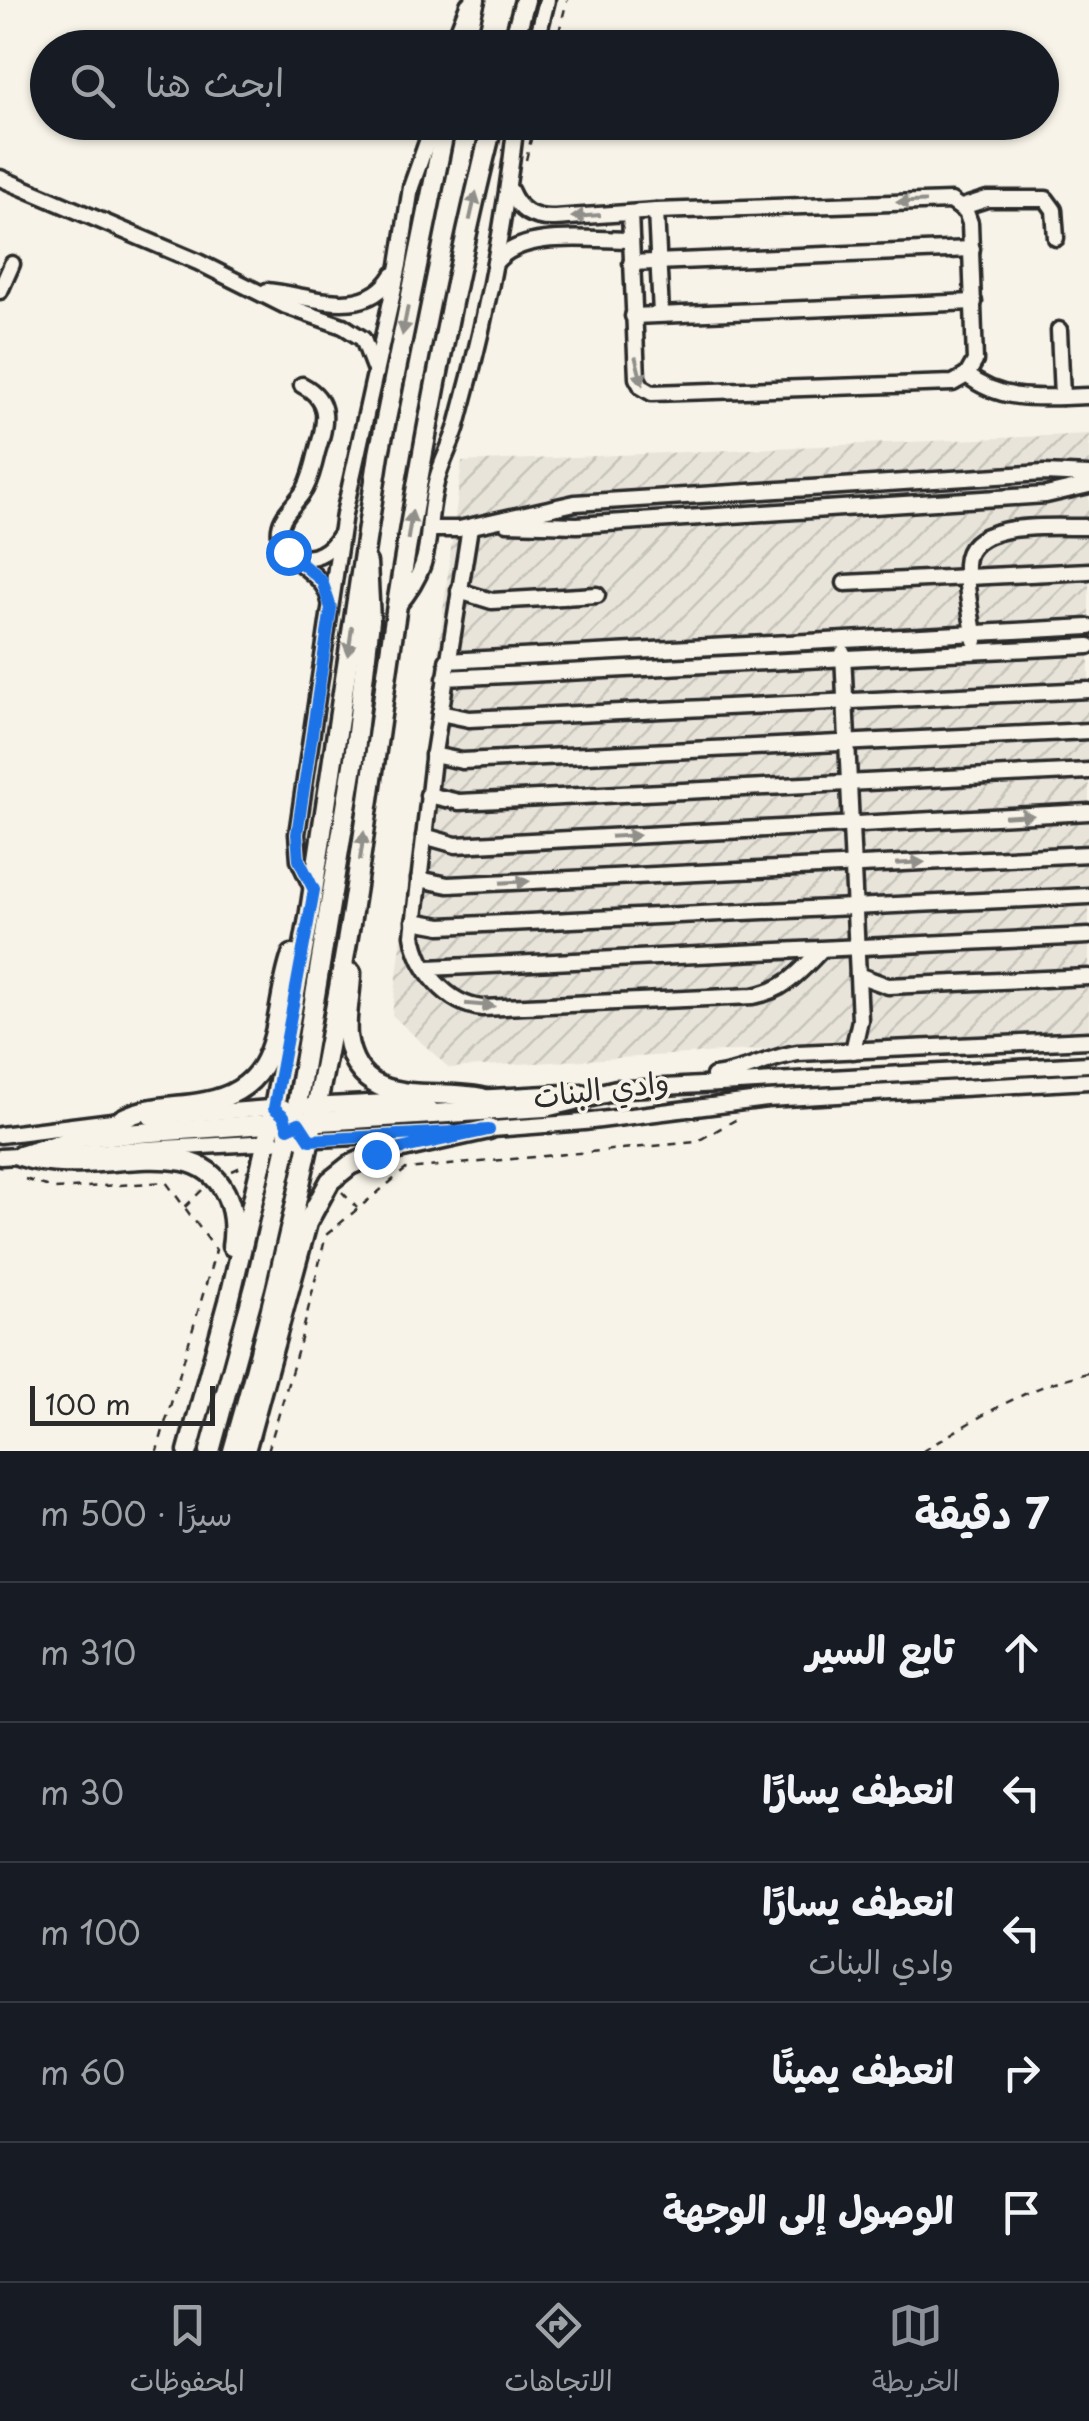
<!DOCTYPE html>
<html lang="ar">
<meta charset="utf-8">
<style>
body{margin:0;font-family:"Playpen Sans","Playpen Sans Arabic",sans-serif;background:#20242c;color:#f1f3f6;direction:rtl}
.scale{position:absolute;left:30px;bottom:25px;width:185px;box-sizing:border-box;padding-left:10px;border:5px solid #2b2b2b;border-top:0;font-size:28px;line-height:35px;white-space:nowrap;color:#2b2b2b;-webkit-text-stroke:8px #f7f3e8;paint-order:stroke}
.stop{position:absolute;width:30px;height:30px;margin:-22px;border:8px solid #1a73e8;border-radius:50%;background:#fff}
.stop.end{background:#1a73e8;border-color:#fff;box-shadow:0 2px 10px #0008}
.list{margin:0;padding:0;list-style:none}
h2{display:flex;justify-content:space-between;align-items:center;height:130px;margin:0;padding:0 40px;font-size:42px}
h2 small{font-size:32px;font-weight:400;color:#9ea1a6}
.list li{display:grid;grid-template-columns:65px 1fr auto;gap:30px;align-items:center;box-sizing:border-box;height:140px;padding:0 40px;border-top:2px solid #363941}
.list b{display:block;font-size:38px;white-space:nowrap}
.list p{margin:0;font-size:32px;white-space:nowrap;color:#9ea1a6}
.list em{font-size:32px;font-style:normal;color:#9ea1a6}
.icon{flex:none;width:55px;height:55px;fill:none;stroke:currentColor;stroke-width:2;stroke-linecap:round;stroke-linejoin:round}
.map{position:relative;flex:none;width:1089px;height:1451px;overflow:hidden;direction:ltr}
.search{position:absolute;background:#171b24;box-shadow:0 2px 8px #0004;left:30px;right:30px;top:30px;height:110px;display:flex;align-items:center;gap:25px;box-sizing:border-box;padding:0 35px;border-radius:55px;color:#9ea1a6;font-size:38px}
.sheet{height:830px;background:#171b24}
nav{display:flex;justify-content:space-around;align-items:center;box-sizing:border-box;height:140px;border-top:2px solid #363941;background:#171b24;font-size:28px;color:#9ea1a6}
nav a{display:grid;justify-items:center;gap:5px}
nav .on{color:#8c9099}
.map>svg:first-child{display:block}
.industrial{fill:url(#industrial-furrows)}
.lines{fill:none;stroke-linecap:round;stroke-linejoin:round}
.minor-casing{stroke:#2b2b2b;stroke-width:21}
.major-casing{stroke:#2b2b2b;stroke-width:25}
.path{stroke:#2b2b2b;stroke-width:2.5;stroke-dasharray:8 8;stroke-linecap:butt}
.minor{stroke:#f7f3e8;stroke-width:14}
.major{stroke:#f7f3e8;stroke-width:18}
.oneway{fill:#918f8a}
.route{stroke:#1a73e8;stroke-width:12}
.labels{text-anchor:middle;stroke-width:8;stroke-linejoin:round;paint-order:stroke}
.street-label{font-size:30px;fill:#2b2b2b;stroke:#f7f3e8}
</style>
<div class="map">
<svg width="1089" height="1451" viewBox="0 0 1089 1451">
<defs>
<pattern id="industrial-furrows" width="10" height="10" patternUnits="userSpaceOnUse" patternTransform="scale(2.5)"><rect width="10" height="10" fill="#e8e4da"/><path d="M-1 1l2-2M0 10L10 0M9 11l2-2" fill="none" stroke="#c7c4bb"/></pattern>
</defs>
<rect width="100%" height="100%" fill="#f7f3e8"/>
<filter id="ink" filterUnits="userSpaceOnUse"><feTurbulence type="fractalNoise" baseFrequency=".01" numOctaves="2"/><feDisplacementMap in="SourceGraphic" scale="20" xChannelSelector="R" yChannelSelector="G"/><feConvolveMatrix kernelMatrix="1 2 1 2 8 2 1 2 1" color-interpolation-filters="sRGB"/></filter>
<g filter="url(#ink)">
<!-- industrial -->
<polygon class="industrial" points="1089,434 1089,1030 449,1068 392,1015 462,462"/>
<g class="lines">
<!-- minor casing -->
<g class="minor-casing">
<g id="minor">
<polyline points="451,48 468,5"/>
<polyline points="535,48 547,0"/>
<polyline points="0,178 198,262 286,306 343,326 363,339 374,368"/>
<path d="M510,190c9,21 22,29 45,28l101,-7 295,-10 15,11 4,11 5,138 -8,14 -14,8 -301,10 -10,-6 -5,-9 -7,-165"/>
<polyline points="962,207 987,199 1046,199 1054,210 1056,238"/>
<polyline points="656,211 661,314"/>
<path d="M495,263c27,-34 95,-23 136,-23"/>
<polyline points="631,263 972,249"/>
<polyline points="0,291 12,264"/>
<path d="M267,291c43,4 98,30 126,-16"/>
<polyline points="633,316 974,302"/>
<polyline points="1059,330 1062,397"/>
<path d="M967,375c36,29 78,22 122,21"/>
<path d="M302,385c31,16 23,40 15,67 -3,13 -6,26 -12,37 -9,16 -28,27 -25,47 5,28 44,33 50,66"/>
<polyline points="507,523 577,525 1046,495 1089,485"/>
<path d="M470,527l-37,232 -20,176c5,34 34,69 69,73l271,-12c31,-5 47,-24 68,-46"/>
<polyline points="430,529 459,529 575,503 1044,473 1089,475"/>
<path d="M295,557c20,3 34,-4 44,-21"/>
<polyline points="845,583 1089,571"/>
<polyline points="459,591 492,601 597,595"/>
<path d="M397,607c42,-49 25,-72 40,-128 5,-19 16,-37 21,-57 27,-98 47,-199 58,-300"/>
<path d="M975,641c-3,-24 -10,-53 -9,-77 2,-46 91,-36 123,-37"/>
<polyline points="843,653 860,1020 853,1051"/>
<polyline points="447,661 1089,627"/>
<polyline points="445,678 1089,646"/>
<polyline points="440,713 469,719 1089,690"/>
<polyline points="433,755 462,761 1089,731"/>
<polyline points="428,795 459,802 1089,771"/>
<polyline points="424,836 456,845 1089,812"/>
<polyline points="419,879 448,885 1089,854"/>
<polyline points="313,890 299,860 297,834 344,514 399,265 411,187 434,122"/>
<polyline points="414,921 441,926 1089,896"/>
<polyline points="428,968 1089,936"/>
<polyline points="858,975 888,986 1089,977"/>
<path d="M714,1076c30,-3 54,-19 84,-23l291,-13"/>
<polyline points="609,1090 1089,1064"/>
<polyline points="474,1098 582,1092"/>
<polyline points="309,1106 428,1100"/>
<polyline points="150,1117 283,1107"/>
<polyline points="480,1130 584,1122 767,1099 1089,1081"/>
<polyline points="0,1135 128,1119"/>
<polyline points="300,1140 449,1132"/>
<polyline points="0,1157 274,1142"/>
</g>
</g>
<!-- major casing -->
<g class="major-casing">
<g id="major">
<polyline points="463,48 475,0"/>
<polyline points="512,48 525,0"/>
<path d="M351,973c0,20 -6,42 -4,63 11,76 81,51 135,62"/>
<path d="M122,1119c26,-14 54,-11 83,-17 82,-15 66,-87 87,-147"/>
<polyline points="305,1122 545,1107 617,1090"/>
<polyline points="310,1140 302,1129 296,1111 354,759 370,620 367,563"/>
<path d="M20,1156c54,18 110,-4 163,5 41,8 55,48 49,85"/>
<polyline points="20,1156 82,1137 281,1123"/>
<polyline points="188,1451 229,1301 271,1124 309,918 379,454 446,122"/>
<polyline points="210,1451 256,1283 288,1141 287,1122 277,1110"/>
<path d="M233,1451c48,-167 85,-338 114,-509 19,-112 33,-225 50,-337 26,-162 56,-323 96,-483"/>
<polyline points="245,1451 307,1223 330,1181 350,1165 376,1154 489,1129"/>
</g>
</g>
<!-- path -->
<g class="path">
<polyline points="555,48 567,0"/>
<polyline points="526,160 535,122"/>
<polyline points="232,1171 241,1167 247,1171"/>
<polyline points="25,1179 55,1189 166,1182 216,1250 157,1451"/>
<polyline points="342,1192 357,1208"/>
<polyline points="185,1207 204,1188"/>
<polyline points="268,1451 301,1339 326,1235 406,1169 696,1142 737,1119"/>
<path d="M923,1451c52,-32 106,-66 166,-78"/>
</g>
<!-- minor -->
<use href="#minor" class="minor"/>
<!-- major -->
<use href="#major" class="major"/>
</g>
<!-- one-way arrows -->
<defs><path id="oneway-solid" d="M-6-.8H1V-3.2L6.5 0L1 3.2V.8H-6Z" transform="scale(2.5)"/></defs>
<g class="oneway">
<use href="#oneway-solid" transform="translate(911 202) rotate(178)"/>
<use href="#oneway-solid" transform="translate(473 206) rotate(-77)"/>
<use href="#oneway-solid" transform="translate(586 216) rotate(176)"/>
<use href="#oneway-solid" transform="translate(405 321) rotate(101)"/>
<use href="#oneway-solid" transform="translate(639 371) rotate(76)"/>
<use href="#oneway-solid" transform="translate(410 525) rotate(-81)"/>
<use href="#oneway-solid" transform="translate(350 641) rotate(98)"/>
<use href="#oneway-solid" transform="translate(1019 816) rotate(-3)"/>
<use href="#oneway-solid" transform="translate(625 836) rotate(-3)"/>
<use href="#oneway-solid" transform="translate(362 846) rotate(-82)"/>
<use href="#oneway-solid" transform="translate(910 863) rotate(-3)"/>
<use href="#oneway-solid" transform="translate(515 882) rotate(-3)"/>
<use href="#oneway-solid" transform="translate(480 1005) rotate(5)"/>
</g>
</g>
<g class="lines" filter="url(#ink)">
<!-- route -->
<polyline class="route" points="288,552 322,581 331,608 297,834 299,860 314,890 274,1108 284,1116 288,1128 299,1123 310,1140 489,1130 376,1154"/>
</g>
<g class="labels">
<!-- street labels -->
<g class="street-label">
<text transform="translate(601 1090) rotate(-7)" y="10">وادي البنات</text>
</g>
</g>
</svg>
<div class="scale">100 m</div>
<div class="stop" style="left:288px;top:552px"></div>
<div class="stop end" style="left:376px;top:1154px"></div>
<div class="search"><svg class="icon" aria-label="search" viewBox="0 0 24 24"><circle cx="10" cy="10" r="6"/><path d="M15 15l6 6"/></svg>ابحث هنا</div>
</div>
<section class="sheet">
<h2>7 دقيقة<small>سيرًا · 500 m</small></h2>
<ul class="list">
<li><svg class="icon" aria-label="ahead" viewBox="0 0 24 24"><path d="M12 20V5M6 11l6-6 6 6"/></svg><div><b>تابع السير</b></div><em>310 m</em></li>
<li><svg class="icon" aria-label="left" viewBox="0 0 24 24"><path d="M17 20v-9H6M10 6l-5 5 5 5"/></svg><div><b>انعطف يسارًا</b></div><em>30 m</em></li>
<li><svg class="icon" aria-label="left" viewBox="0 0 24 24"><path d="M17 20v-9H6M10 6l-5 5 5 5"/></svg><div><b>انعطف يسارًا</b><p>وادي البنات</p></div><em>100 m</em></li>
<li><svg class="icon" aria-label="right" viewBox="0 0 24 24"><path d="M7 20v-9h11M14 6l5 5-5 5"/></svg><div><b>انعطف يمينًا</b></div><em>60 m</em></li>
<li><svg class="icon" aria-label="arrive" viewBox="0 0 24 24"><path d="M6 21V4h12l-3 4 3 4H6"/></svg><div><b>الوصول إلى الوجهة</b></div></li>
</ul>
</section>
<nav>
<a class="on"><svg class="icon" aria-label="map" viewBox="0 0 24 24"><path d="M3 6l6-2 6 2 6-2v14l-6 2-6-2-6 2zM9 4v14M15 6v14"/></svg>الخريطة</a>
<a><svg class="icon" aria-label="directions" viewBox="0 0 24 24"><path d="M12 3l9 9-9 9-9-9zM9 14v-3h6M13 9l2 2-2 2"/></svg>الاتجاهات</a>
<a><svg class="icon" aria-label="saved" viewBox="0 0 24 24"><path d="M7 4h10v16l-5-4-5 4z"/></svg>المحفوظات</a>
</nav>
